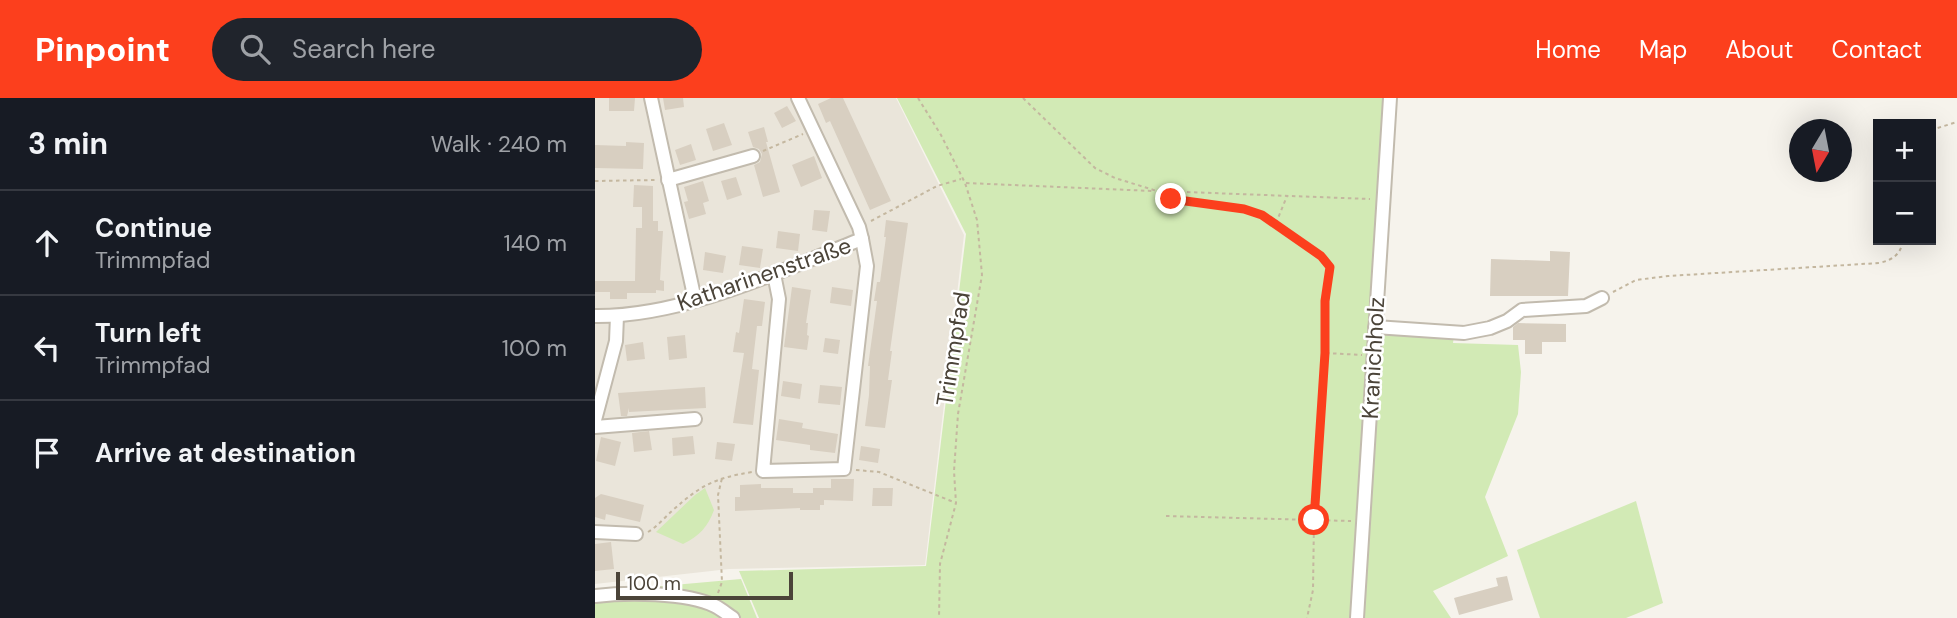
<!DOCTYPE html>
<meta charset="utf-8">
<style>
body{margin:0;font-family:"DM Sans",sans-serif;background:#20242c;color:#f1f3f6}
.controls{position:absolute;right:21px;top:21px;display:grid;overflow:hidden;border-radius:0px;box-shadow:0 7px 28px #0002}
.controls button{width:63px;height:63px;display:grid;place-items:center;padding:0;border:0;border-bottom:2px solid #363941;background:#171b24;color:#f1f3f6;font:35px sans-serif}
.compass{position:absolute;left:1194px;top:21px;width:63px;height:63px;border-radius:50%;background:#171b24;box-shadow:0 7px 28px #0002;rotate:190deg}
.scale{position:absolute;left:21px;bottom:18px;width:177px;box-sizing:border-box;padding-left:7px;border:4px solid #4b4439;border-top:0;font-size:19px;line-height:24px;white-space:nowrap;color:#4b4439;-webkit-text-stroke:5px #fff;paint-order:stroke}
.stop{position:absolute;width:21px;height:21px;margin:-16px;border:5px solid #fc3f1d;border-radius:50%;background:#fff}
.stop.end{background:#fc3f1d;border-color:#fff;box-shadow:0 2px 7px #0008}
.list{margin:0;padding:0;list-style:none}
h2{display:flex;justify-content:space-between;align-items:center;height:91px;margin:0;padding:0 28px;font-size:30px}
h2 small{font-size:23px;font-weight:400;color:#9ea1a6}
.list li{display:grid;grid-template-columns:46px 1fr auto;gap:21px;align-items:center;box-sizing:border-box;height:105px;padding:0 28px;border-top:2px solid #363941}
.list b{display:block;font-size:26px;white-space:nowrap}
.list p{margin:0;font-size:23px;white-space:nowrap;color:#9ea1a6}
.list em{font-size:23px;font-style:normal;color:#9ea1a6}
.icon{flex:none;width:38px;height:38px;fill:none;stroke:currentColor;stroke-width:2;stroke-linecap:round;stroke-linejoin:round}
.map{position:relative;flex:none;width:1362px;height:520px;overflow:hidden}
header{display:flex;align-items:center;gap:42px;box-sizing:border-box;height:98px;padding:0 35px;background:#fc3f1d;color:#fff}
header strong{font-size:33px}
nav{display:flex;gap:38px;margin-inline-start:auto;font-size:24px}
.search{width:490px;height:63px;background:#20242c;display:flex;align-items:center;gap:18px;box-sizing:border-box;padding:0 24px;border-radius:38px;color:#9ea1a6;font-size:26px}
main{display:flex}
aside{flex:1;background:#171b24}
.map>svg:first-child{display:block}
.residential{fill:#eae5da}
.green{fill:#d2eab5}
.building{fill:#d8cfc1}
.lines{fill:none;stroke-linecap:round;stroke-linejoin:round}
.minor-casing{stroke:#c2bbae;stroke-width:16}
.path{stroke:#c4b79f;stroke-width:2;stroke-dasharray:3.5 3.5;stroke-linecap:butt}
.minor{stroke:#fff;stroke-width:12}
.route{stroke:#fc3f1d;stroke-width:9}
.labels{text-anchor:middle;stroke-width:5;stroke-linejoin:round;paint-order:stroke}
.street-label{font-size:23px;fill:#4b4439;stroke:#fff}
</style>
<header>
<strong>Pinpoint</strong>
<div class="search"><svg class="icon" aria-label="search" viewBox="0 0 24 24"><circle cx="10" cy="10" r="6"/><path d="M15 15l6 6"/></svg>Search here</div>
<nav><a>Home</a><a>Map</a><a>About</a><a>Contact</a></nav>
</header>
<main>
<aside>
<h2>3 min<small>Walk · 240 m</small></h2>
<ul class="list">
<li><svg class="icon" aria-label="ahead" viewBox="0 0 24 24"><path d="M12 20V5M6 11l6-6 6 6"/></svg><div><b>Continue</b><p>Trimmpfad</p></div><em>140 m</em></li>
<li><svg class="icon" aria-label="left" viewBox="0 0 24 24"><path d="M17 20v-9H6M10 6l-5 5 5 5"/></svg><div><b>Turn left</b><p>Trimmpfad</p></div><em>100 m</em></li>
<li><svg class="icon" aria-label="arrive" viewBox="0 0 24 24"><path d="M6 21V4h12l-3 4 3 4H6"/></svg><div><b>Arrive at destination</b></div></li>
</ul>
</aside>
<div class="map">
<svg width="1362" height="520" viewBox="0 0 1362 520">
<rect width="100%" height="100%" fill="#f6f3ec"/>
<!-- residential -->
<polygon class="residential" points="0,0 301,0 369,137 330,467 134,471 0,486"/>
<!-- green -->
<g class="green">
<polygon points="302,0 793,0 776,234 859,238 858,245 923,247 926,274 923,316 890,399 913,458 838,493 856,520 164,520 144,473 331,468 371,136"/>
<path d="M110,390l9,22c-6,17 -15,26 -31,34l-27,-12 39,-37z"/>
<polygon points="1041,403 1068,505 1031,520 945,520 922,452"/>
<polygon points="146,481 162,520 0,520 0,494"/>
</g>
<!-- building -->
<g class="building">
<polygon points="14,0 40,0 39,13 14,13"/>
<polygon points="68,0 88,0 89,9 70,12"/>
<polygon points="236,0 248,0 296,103 275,112 235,23 231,25 223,6"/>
<polygon points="192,8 201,23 187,30 179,15"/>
<polygon points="129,25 137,47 118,53 111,31"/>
<polygon points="169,29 173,44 171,44 185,94 168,99 159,67 165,64 167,56 164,51 158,49 153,34"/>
<polygon points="31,44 49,45 48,71 0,70 0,47 31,48"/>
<polygon points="96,46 101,62 85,67 80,52"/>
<polygon points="219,58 227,80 206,89 197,67"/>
<polygon points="141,79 147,97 132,102 126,83"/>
<polygon points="108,83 114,103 108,105 111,116 94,121 89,104 93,103 89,89"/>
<polygon points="39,87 58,88 58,123 63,123 63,133 68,133 65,182 69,183 69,193 61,192 61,195 32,195 32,201 15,201 15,194 0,194 0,183 40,183 41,130 47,130 47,109 38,109"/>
<polygon points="219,112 235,113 232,134 217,132"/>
<polygon points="291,122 313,125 295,253 297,253 293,282 297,282 290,330 270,328 274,297 275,268 273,268 282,203 279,203 282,184 285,184 291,139 289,139"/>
<polygon points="183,133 205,136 203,153 181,150"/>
<polygon points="147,148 168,151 165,170 144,167"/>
<polygon points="955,153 975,154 973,198 895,198 896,161 955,163"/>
<polygon points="110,154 131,158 128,175 108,172"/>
<polygon points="197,189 216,192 211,225 213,225 212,237 214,238 212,252 189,249"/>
<polygon points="237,189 258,192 256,208 235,205"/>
<polygon points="149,201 170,204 167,228 162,228 157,271 164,272 158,327 138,325 149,255 138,254 141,234 144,235"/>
<polygon points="923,225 971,226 971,244 947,244 947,256 930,256 930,242 918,242 918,229"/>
<polygon points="90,237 92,260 74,262 72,239"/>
<polygon points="230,240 245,242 243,256 228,254"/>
<polygon points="48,244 50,261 32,263 30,247"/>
<polygon points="188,283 207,286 205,301 186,298"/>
<polygon points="225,287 247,289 245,307 223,305"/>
<polygon points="110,289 111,310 34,314 34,310 32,318 26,318 23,295"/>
<polygon points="184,321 208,325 207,330 243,336 240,355 215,352 215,347 181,342"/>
<polygon points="54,333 57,352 39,354 37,335"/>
<polygon points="98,338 100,356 78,358 77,340"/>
<polygon points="6,339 26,344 20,368 1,363"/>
<polygon points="122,344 140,346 137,363 120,361"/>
<polygon points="266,348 285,351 283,365 264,362"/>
<polygon points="236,381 259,381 258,403 229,402 229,407 225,407 225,412 205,412 205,410 140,413 140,399 145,399 145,387 166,386 166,390 198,390 198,395 218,395 218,390 236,390"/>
<polygon points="278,390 298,390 297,408 277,408"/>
<polygon points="6,396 49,407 45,424 11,416 10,422 0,419 0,400"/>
<polygon points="16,444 19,471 0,473 0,446"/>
<polygon points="912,478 918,502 864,517 859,500 903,488 901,480"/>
</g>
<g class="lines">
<!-- minor casing -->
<g class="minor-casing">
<g id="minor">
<polyline points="56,0 100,202"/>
<polyline points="73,82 158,58"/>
<polyline points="179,176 184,201 168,373 249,371 272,168 267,141"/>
<path d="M0,218c88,1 185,-45 267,-77l-3,-12 -61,-129"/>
<polyline points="780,229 869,235 895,230 912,223 927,212 991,208 1007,200"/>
<polyline points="0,322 21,243 22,218"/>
<polyline points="0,329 100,321"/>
<polyline points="0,434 41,436"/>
<path d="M0,498c31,-4 91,-4 120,10 6,3 12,8 18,12"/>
<polyline points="762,520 795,0"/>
</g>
</g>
<!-- path -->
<g class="path">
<polyline points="323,0 346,37 370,85 382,122 387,177 363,316 359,373 361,405 345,466 344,520"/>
<polyline points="428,0 500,70 520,80 562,93 576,101 649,111 667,117 726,158 735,168 730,203 730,255 719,422 718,492 712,520"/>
<polyline points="1336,32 1362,24"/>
<polyline points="168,53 208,36"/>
<polyline points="0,83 61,82"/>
<polyline points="371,85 558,93"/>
<polyline points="564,93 775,101"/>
<polyline points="276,123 342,88 366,81"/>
<polyline points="681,125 692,98"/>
<path d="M1018,194l23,-12 32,-4 211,-13c14,-3 22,-9 24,-23"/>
<polyline points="731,255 767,257"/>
<polyline points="261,372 284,374 361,405"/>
<polyline points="571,418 756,423"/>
<path d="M53,434c9,-5 17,-15 25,-22 28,-25 42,-32 79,-38"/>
<polyline points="123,495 127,484 123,397 127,380"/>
</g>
<!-- minor -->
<use href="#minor" class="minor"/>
</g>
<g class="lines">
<!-- route -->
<polyline class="route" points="576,101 649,111 667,117 726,158 735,169 730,203 730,255 719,422"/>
</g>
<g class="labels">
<!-- street labels -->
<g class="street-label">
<text transform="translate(169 176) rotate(-19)" y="8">Katharinenstraße</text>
<text transform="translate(358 251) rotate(-81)" y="8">Trimmpfad</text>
<text transform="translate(778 260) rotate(-87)" y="8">Kranichholz</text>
</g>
</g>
</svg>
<div class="controls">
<button>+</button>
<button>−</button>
</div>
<svg class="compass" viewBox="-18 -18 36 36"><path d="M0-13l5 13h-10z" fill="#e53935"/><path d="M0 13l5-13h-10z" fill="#9ea1a6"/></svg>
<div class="scale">100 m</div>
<div class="stop" style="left:719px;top:422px"></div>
<div class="stop end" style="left:576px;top:101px"></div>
</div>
</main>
